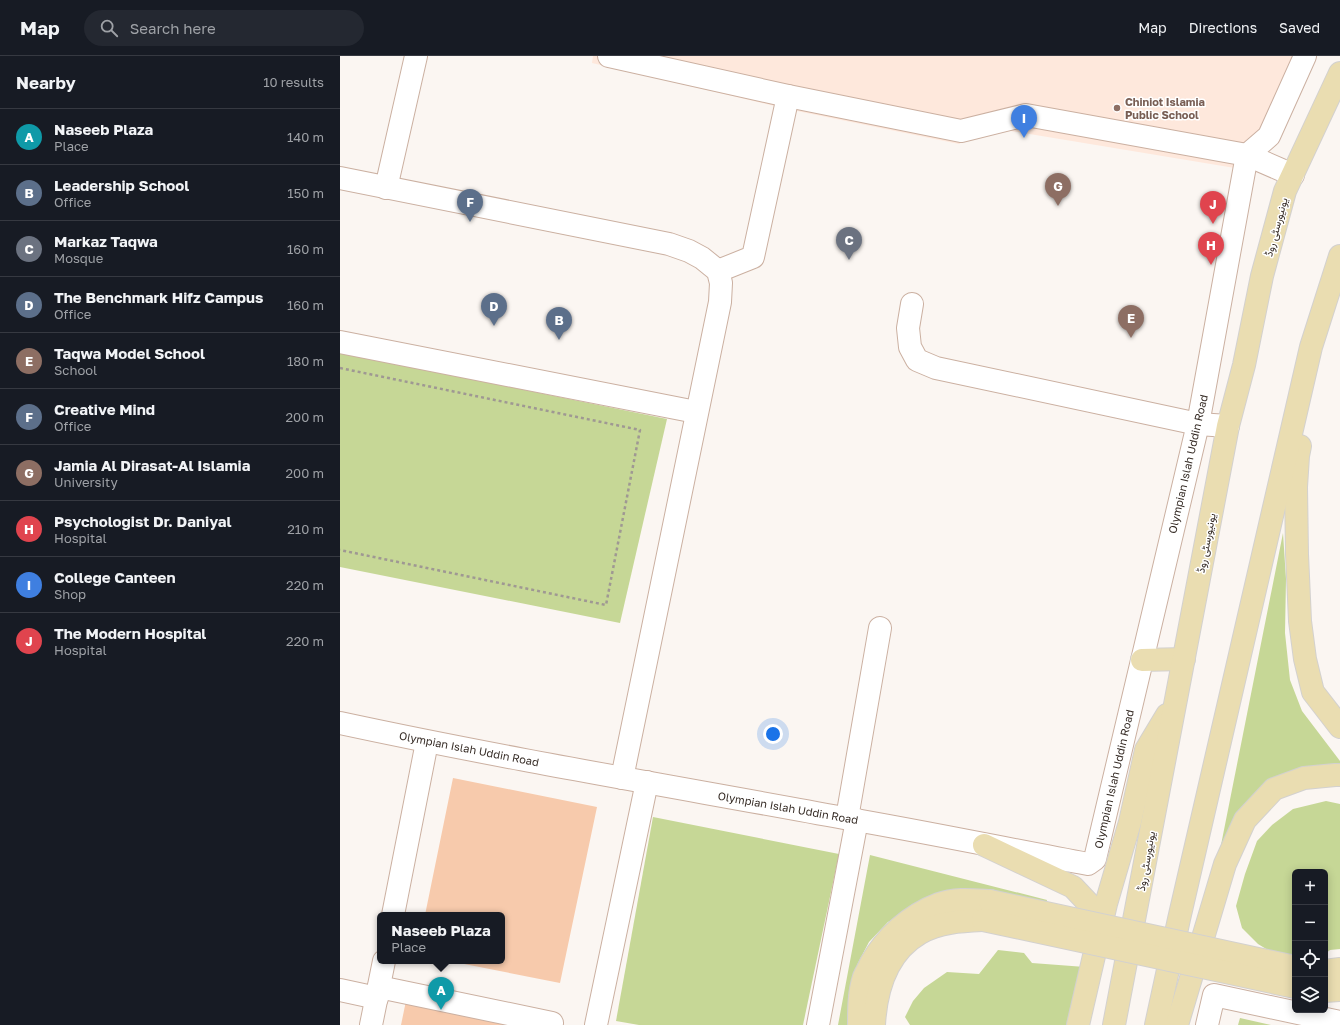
<!DOCTYPE html>
<meta charset="utf-8">
<style>
body{margin:0;font-family:"Golos Text",Vazirmatn,sans-serif;background:#242831;color:#f1f3f6}
.controls{position:absolute;right:12px;bottom:12px;display:grid;overflow:hidden;border-radius:6px;box-shadow:0 2px 10px #0003}
.controls button{width:36px;height:36px;display:grid;place-items:center;padding:0;border:0;border-bottom:1px solid #363941;background:#171b24;color:#f1f3f6;font:20px sans-serif}
.you{position:absolute;left:433px;top:678px;width:14px;height:14px;margin:-10px;border:3px solid #fff;border-radius:50%;background:#1a73e8;box-shadow:0 0 0 6px #1a73e833}
.badge{display:grid;place-items:center;width:26px;height:26px;border-radius:50%;background:#90650d;color:#fff;font-size:13px;font-weight:700}
.pin{position:absolute;translate:-50% -33px;filter:drop-shadow(0 1px 2px #0008)}
.pin::after{content:'';position:absolute;top:21px;width:14px;height:12px;background:inherit;clip-path:polygon(0 0,100% 0,50% 100%)}
.popup{position:absolute;left:37px;top:856px;width:128px;height:52px;box-sizing:border-box;display:grid;place-content:center;border-radius:6px;background:#171b24;filter:drop-shadow(0 1px 3px #0005);font-size:13px;white-space:nowrap;color:#9ea1a6}
.popup b{font-size:15px;color:#f1f3f6}
.popup::after{content:'';position:absolute;left:50%;top:100%;margin-left:-8px;border:8px solid transparent;border-top-color:#171b24}
.list{margin:0;padding:0;list-style:none}
h2{display:flex;justify-content:space-between;align-items:center;height:52px;margin:0;padding:0 16px;font-size:17px}
h2 small{font-size:13px;font-weight:400;color:#9ea1a6}
.list li{display:grid;grid-template-columns:26px 1fr auto;gap:12px;align-items:center;box-sizing:border-box;height:56px;padding:0 16px;border-top:1px solid #363941}
.list b{display:block;font-size:15px;white-space:nowrap}
.list p{margin:0;font-size:13px;white-space:nowrap;color:#9ea1a6}
.list em{font-size:13px;font-style:normal;color:#9ea1a6}
.icon{flex:none;width:22px;height:22px;fill:none;stroke:currentColor;stroke-width:2;stroke-linecap:round;stroke-linejoin:round}
.map{position:relative;flex:none;width:1000px;height:969px;overflow:hidden}
header{display:flex;align-items:center;gap:24px;box-sizing:border-box;height:56px;padding:0 20px;background:#171b24;border-bottom:1px solid #363941}
header strong{font-size:19px}
nav{display:flex;gap:22px;margin-inline-start:auto;font-size:14px}
.search{width:280px;height:36px;background:#242831;display:flex;align-items:center;gap:10px;box-sizing:border-box;padding:0 14px;border-radius:22px;color:#9ea1a6;font-size:15px}
main{display:flex}
aside{flex:1;background:#171b24}
.map>svg:first-child{display:block}
.built{fill:#fee8dc}
.green{fill:#c6d796}
.building{fill:#f7caac}
.lines{fill:none;stroke-linecap:round;stroke-linejoin:round}
.minor-casing{stroke:#cbb0a1;stroke-width:24}
.major-casing{stroke:#d3d1cf;stroke-width:24}
.path{stroke:#9f9893;stroke-width:2.5;stroke-dasharray:3 3;stroke-linecap:butt}
.minor{stroke:#fff;stroke-width:22}
.major{stroke:#eaddb1;stroke-width:22}
.major-bridge-casing{stroke:#d3d1cf;stroke-width:24;stroke-linecap:butt}
.major-bridge{stroke:#eaddb1;stroke-width:22}
.education-dot{fill:#8d6e63;stroke:#fff;stroke-width:1.5}
.labels{text-anchor:middle;stroke-width:3;stroke-linejoin:round;paint-order:stroke}
.education-label{font-size:11px;font-weight:bold;fill:#785e54;stroke:#fff;text-anchor:start}
.street-label{font-size:11px;fill:#372d27;stroke:#fff}
</style>
<header>
<strong>Map</strong>
<div class="search"><svg class="icon" aria-label="search" viewBox="0 0 24 24"><circle cx="10" cy="10" r="6"/><path d="M15 15l6 6"/></svg>Search here</div>
<nav><a>Map</a><a>Directions</a><a>Saved</a></nav>
</header>
<main>
<aside>
<h2>Nearby<small>10 results</small></h2>
<ul class="list">
<li><span class="badge" style="background:#0f9aa8">A</span><div><b>Naseeb Plaza</b><p>Place</p></div><em>140 m</em></li>
<li><span class="badge" style="background:#5c6f8a">B</span><div><b>Leadership School</b><p>Office</p></div><em>150 m</em></li>
<li><span class="badge" style="background:#6b7280">C</span><div><b>Markaz Taqwa</b><p>Mosque</p></div><em>160 m</em></li>
<li><span class="badge" style="background:#5c6f8a">D</span><div><b>The Benchmark Hifz Campus</b><p>Office</p></div><em>160 m</em></li>
<li><span class="badge" style="background:#8d6e63">E</span><div><b>Taqwa Model School</b><p>School</p></div><em>180 m</em></li>
<li><span class="badge" style="background:#5c6f8a">F</span><div><b>Creative Mind</b><p>Office</p></div><em>200 m</em></li>
<li><span class="badge" style="background:#8d6e63">G</span><div><b>Jamia Al Dirasat-Al Islamia</b><p>University</p></div><em>200 m</em></li>
<li><span class="badge" style="background:#e0444e">H</span><div><b>Psychologist Dr. Daniyal</b><p>Hospital</p></div><em>210 m</em></li>
<li><span class="badge" style="background:#3f7fe0">I</span><div><b>College Canteen</b><p>Shop</p></div><em>220 m</em></li>
<li><span class="badge" style="background:#e0444e">J</span><div><b>The Modern Hospital</b><p>Hospital</p></div><em>220 m</em></li>
</ul>
</aside>
<div class="map">
<svg width="1000" height="969" viewBox="0 0 1000 969">
<rect width="100%" height="100%" fill="#fbf6f2"/>
<!-- built -->
<polygon class="built" points="253,0 962,0 919,116 647,71 619,88 447,53 252,7"/>
<!-- green -->
<g class="green">
<polygon points="0,296 327,363 280,567 0,511"/>
<polygon points="943,477 946,523 945,577 950,624 962,655 1000,705 1000,714 953,722 879,799"/>
<polygon points="986,745 1000,748 1000,893 990,894 985,898 985,816 955,816 955,905 938,900 918,888 902,872 896,850 905,818 917,785 932,769 953,753"/>
<polygon points="313,761 499,798 463,969 299,969 276,965"/>
<polygon points="530,799 707,844 706,849 565,856 548,866 529,886 518,907 509,936 508,969 498,969"/>
<polygon points="658,894 684,897 692,907 745,911 729,969 570,969 565,961 573,945 584,932 607,916 639,918"/>
<polygon points="900,962 931,969 898,969"/>
</g>
<!-- building -->
<g class="building">
<polygon points="113,722 257,751 220,927 114,906 162,905 162,859 85,859"/>
<polygon points="67,940 208,969 61,969"/>
</g>
<g class="lines">
<!-- minor casing -->
<g class="minor-casing">
<g id="minor">
<polyline points="269,0 448,40 621,75 686,59 907,99 953,119"/>
<polyline points="0,122 329,188 349,195 362,202 378,215 381,227 380,246 282,722"/>
<polyline points="46,132 76,0"/>
<polyline points="378,215 413,201 448,40"/>
<polyline points="572,248 568,272 570,291 577,304 596,312 858,368 888,370"/>
<polyline points="0,286 356,356"/>
<path d="M0,667c167,36 336,64 504,95 82,14 163,31 244,46l7,-5 103,-435 49,-269 22,-19 36,-80"/>
<polyline points="507,762 540,572"/>
<polyline points="53,859 87,686"/>
<polyline points="39,931 212,967"/>
<polyline points="0,934 37,942"/>
<polyline points="31,969 44,905"/>
<polyline points="256,969 307,726"/>
<polyline points="478,969 517,764"/>
<polyline points="867,969 874,939 1000,966"/>
</g>
</g>
<!-- major casing -->
<g class="major-casing">
<g id="major">
<polyline points="960,390 958,400 956,431 957,498 960,565 965,603 973,636 1000,671"/>
<polyline points="802,604 844,603"/>
<polyline points="644,789 733,831 750,849 761,872"/>
<polyline points="985,915 1000,913"/>
<polyline points="985,935 1000,934"/>
<path d="M519,969c0,-16 0,-33 5,-48 2,-5 5,-9 7,-14 15,-26 39,-48 68,-59 16,-6 34,-4 51,-3"/>
<path d="M534,969c2,-36 13,-73 46,-92 19,-11 42,-12 63,-13"/>
<polyline points="738,969 766,848 790,766 806,694 827,659"/>
<polyline points="774,969 888,370 904,309 922,220 945,135 1000,17"/>
<polyline points="816,969 839,863 971,291 1000,200"/>
<polyline points="837,969 885,808 905,764 934,733 964,722 995,719 1000,719"/>
</g>
</g>
<!-- path -->
<polyline class="path" points="0,312 300,374 266,549 0,494"/>
<!-- minor -->
<use href="#minor" class="minor"/>
<!-- major -->
<use href="#major" class="major"/>
<!-- major-bridge casing -->
<g class="major-bridge-casing">
<g id="major-bridge">
<polyline points="650,845 955,911"/>
<polyline points="643,864 955,931"/>
</g>
</g>
<!-- major-bridge -->
<use href="#major-bridge" class="major-bridge"/>
</g>
<!-- markers -->
<circle class="education-dot" cx="777" cy="52" r="4"/>
<g class="labels">
<!-- education labels -->
<g class="education-label">
<text x="785" y="50">Chiniot Islamia<tspan x="785" dy="13">Public School</tspan></text>
</g>
<!-- street labels -->
<g class="street-label">
<text transform="translate(936 171) rotate(-75)" y="4">یونیورسٹی روڈ</text>
<text transform="translate(848 408) rotate(-77)" y="4">Olympian Islah Uddin Road</text>
<text transform="translate(866 487) rotate(-79)" y="4">یونیورسٹی روڈ</text>
<text transform="translate(129 693) rotate(11)" y="4">Olympian Islah Uddin Road</text>
<text transform="translate(774 723) rotate(-77)" y="4">Olympian Islah Uddin Road</text>
<text transform="translate(448 752) rotate(10)" y="4">Olympian Islah Uddin Road</text>
<text transform="translate(806 805) rotate(-80)" y="4">یونیورسٹی روڈ</text>
</g>
</g>
</svg>
<div class="controls">
<button>+</button>
<button>−</button>
<button><svg class="icon" aria-label="locate" viewBox="0 0 24 24"><circle cx="12" cy="12" r="6"/><path d="M12 2v4M12 18v4M2 12h4M18 12h4"/></svg></button>
<button><svg class="icon" aria-label="layers" viewBox="0 0 24 24"><path d="M12 4l9 5-9 5-9-5zM3 14l9 5 9-5"/></svg></button>
</div>
<div class="you"></div>
<div class="pin badge" style="left:101px;top:954px;background:#0f9aa8">A</div>
<div class="popup"><b>Naseeb Plaza</b>Place</div>
<div class="pin badge" style="left:219px;top:284px;background:#5c6f8a">B</div>
<div class="pin badge" style="left:509px;top:204px;background:#6b7280">C</div>
<div class="pin badge" style="left:154px;top:270px;background:#5c6f8a">D</div>
<div class="pin badge" style="left:791px;top:282px;background:#8d6e63">E</div>
<div class="pin badge" style="left:130px;top:166px;background:#5c6f8a">F</div>
<div class="pin badge" style="left:718px;top:150px;background:#8d6e63">G</div>
<div class="pin badge" style="left:871px;top:209px;background:#e0444e">H</div>
<div class="pin badge" style="left:684px;top:82px;background:#3f7fe0">I</div>
<div class="pin badge" style="left:873px;top:168px;background:#e0444e">J</div>
</div>
</main>
